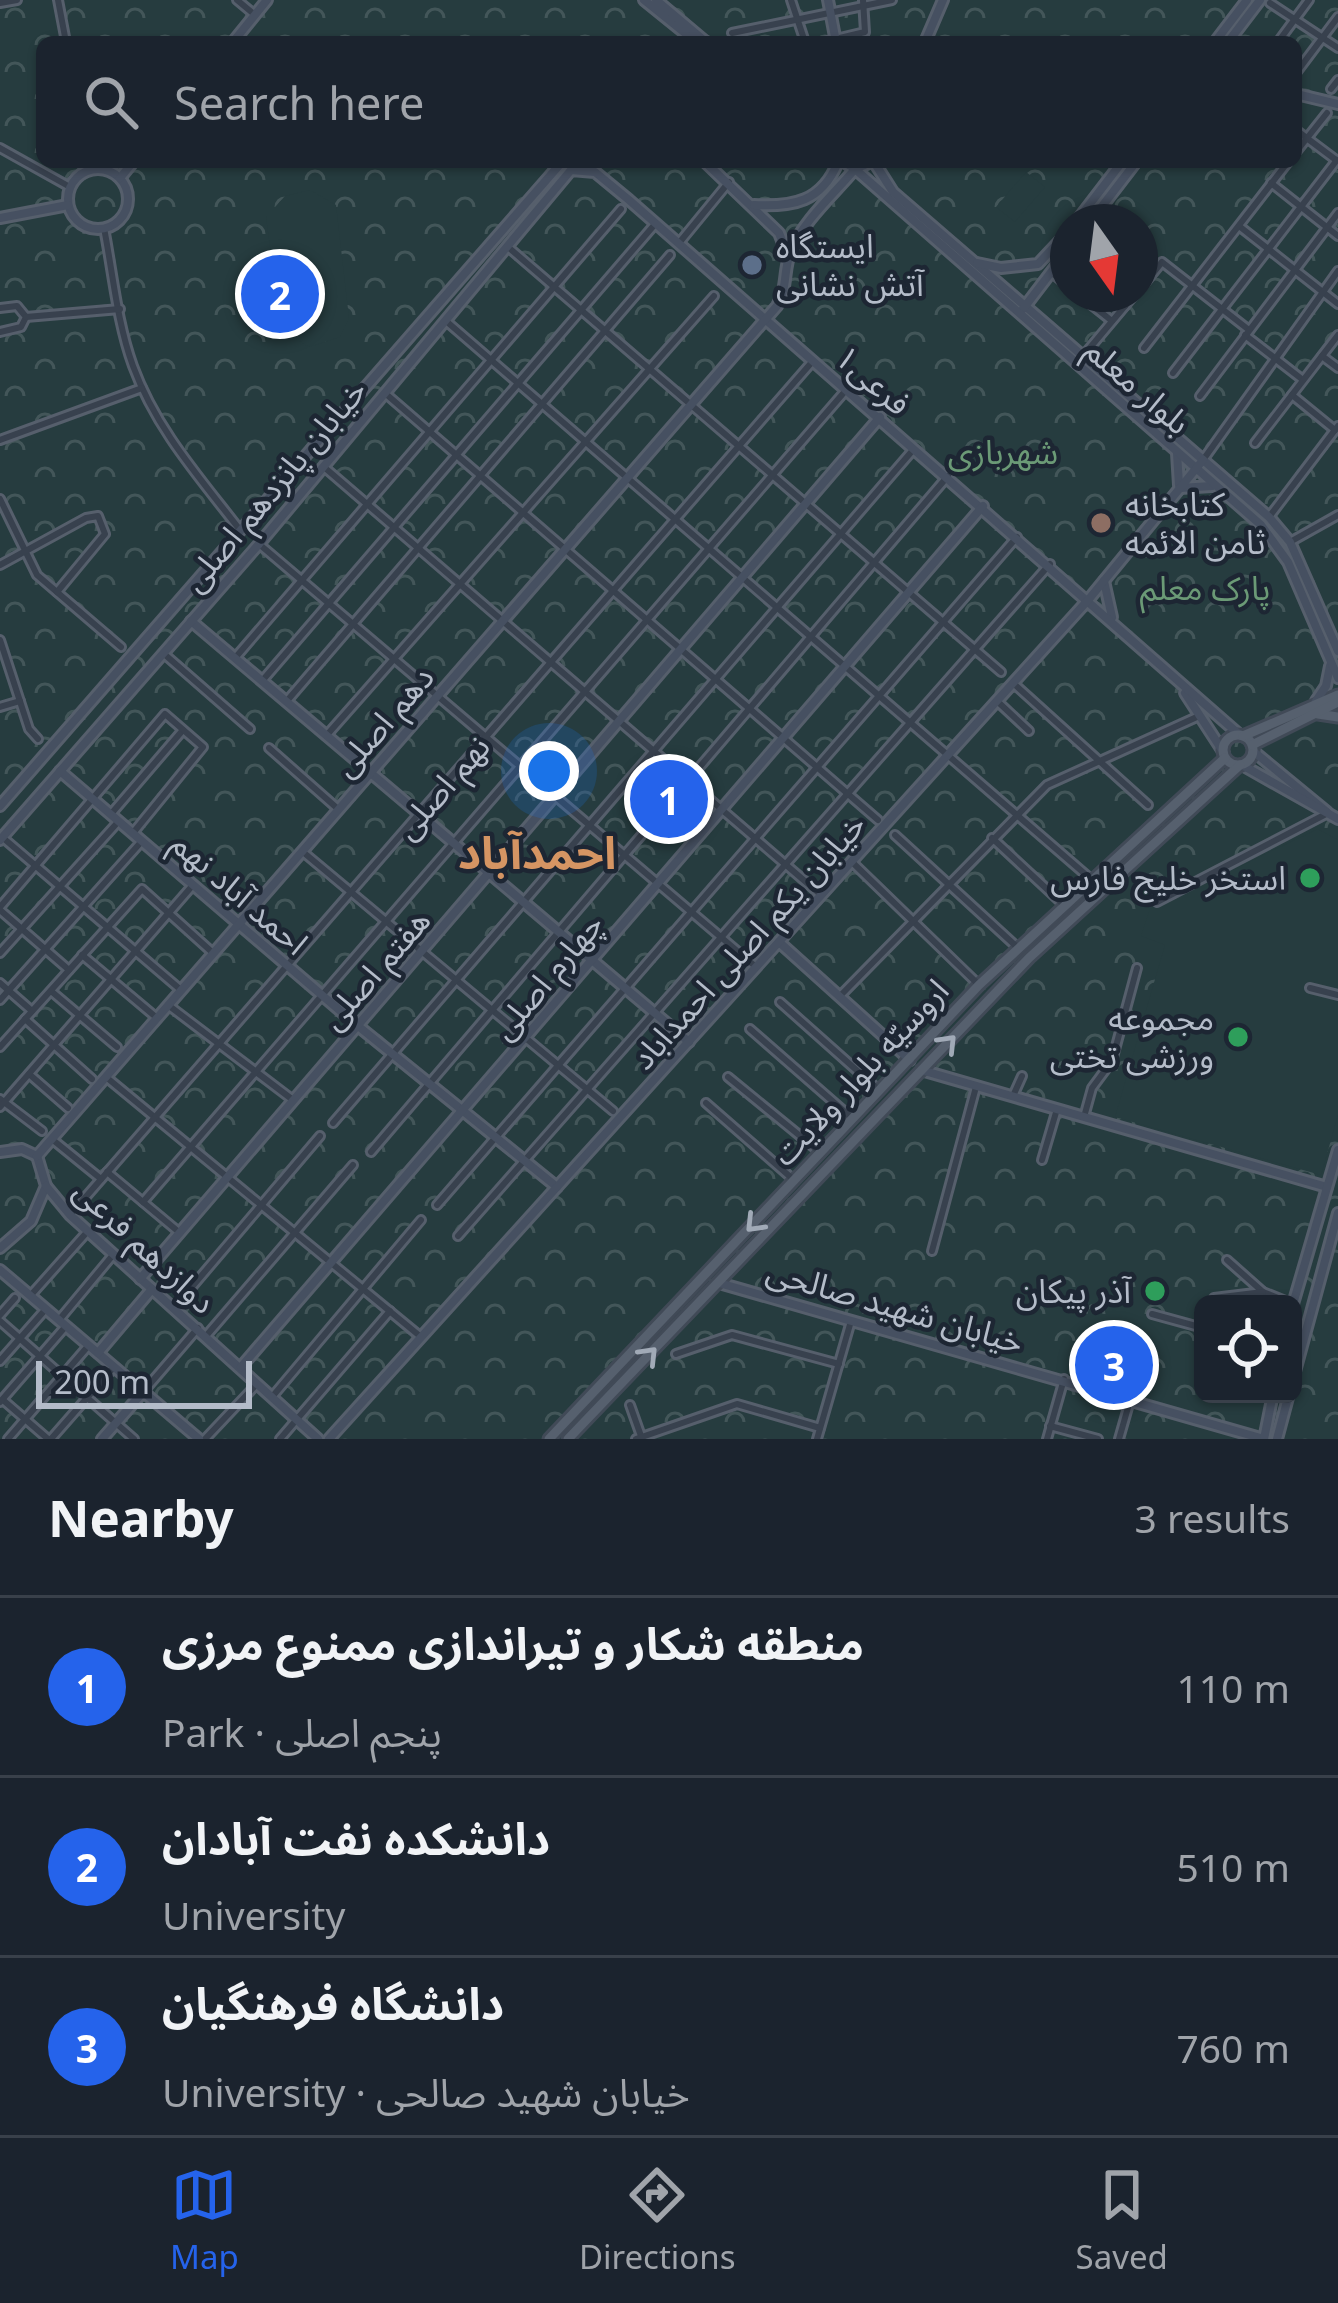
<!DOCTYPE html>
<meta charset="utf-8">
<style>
body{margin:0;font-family:"Noto Sans","Noto Sans Arabic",sans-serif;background:#242b36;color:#f1f3f6}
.controls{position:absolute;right:36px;bottom:36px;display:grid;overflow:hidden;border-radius:18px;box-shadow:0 3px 9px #0004}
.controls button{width:108px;height:108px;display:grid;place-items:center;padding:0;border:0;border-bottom:3px solid #39404a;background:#1b232e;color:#f1f3f6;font:60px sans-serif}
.compass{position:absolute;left:1050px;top:204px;width:108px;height:108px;border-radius:50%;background:#1b232e;box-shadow:0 3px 9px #0004;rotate:166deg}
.scale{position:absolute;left:36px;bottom:30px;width:216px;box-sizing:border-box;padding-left:12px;border:6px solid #b4bcc9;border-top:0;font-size:33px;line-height:42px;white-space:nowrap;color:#b4bcc9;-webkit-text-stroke:9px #1d2633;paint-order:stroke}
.you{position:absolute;left:549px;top:771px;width:42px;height:42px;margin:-30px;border:9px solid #fff;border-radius:50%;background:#1a73e8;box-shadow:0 0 0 18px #1a73e833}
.badge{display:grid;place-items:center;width:78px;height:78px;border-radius:50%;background:#2563eb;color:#fff;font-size:39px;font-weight:700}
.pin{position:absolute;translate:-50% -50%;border:6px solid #fff;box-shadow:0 3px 12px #0006}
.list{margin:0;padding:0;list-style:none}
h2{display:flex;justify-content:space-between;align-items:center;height:156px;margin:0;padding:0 48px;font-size:51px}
h2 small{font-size:39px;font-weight:400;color:#a0a4aa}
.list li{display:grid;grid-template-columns:78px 1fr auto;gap:36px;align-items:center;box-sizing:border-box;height:180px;padding:0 48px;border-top:3px solid #39404a}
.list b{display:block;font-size:45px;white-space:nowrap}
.list p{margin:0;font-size:39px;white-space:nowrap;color:#a0a4aa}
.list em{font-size:39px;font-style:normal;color:#a0a4aa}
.icon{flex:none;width:66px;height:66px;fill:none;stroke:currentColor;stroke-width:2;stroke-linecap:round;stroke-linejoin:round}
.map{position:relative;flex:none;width:1338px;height:1439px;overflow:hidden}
.search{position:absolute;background:#1b232e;box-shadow:0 3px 9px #0004;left:36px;right:36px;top:36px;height:132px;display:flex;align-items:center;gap:30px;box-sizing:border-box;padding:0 42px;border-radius:18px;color:#a0a4aa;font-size:45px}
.sheet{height:696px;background:#1b232e}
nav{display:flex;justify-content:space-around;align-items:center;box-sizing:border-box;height:168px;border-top:3px solid #39404a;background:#1b232e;font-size:33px;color:#a0a4aa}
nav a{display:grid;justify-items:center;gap:6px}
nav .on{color:#2563eb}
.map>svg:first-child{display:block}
.park{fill:url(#park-crowns);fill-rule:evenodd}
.pitch{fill:#263c3f}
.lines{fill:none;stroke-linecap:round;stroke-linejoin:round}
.street-casing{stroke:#565f6c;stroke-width:12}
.secondary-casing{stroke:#565f6c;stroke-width:14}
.primary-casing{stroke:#414a57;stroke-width:15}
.street{stroke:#38414e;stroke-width:6}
.secondary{stroke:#465061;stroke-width:8}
.primary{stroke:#56606e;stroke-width:9}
.oneway{stroke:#a1aab7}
.service-dot{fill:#5c6f8a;stroke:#1d2633;stroke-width:4.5}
.education-dot{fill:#8d6e63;stroke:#1d2633;stroke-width:4.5}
.leisure-dot{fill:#2e9e5b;stroke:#1d2633;stroke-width:4.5}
.labels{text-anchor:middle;stroke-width:9;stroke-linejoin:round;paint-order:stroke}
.poi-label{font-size:33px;fill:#b4bcc9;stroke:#1d2633;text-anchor:end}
.street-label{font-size:33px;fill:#b4bcc9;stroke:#1d2633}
.park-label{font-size:33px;fill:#6b9a76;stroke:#1d2633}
.district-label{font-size:45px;font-weight:bold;fill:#d59563;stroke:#1d2633}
</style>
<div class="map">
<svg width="1338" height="1439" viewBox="0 0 1338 1439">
<defs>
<pattern id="park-crowns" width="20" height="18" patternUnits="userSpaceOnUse" patternTransform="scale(3)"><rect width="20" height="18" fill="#263c3f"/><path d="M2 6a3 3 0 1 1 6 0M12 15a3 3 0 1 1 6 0" fill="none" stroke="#435659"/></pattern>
</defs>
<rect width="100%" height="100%" fill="#242f3e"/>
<!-- park -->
<path class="park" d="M0,0h1338v1439h-1338zM42,42h1254v120h-1254zM1068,222h72v72h-72zM1203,1304h90v90h-90z"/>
<!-- pitch -->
<g class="pitch">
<polygon points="1026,172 1045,187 1015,222 996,207"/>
<polygon points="310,190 336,205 349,318 340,337 309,347 281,329 266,217 285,196"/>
<polygon points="1318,829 1338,840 1338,1115 1321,1175 1115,1117 1165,945 1141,936 1150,909"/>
</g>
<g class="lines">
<!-- street casing -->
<g class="street-casing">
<g id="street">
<polyline points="58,0 66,42"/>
<polyline points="237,0 255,15"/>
<polyline points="791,0 805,42"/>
<polyline points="0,3 17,0"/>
<polyline points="1270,3 1338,48"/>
<polyline points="732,33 892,0"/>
<polyline points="823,42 865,32 863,0"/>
<polyline points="1278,42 1309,0"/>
<polyline points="1296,73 1338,17"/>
<polyline points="1331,89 1338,80"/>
<polyline points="1296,130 1336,160"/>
<polyline points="0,148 70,187"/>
<polyline points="1296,152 1327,113"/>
<polyline points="90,162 91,169"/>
<polyline points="1271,183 1338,236"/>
<polyline points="1239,226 1338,304"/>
<path d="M104,228c9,46 13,94 29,138 23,63 67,112 107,164"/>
<polyline points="679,243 729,182"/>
<polyline points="508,247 1001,672"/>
<polyline points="1051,272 1068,286"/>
<polyline points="1140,289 1162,262 1249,330"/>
<polyline points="1078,294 1112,321"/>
<polyline points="1112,294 1125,306"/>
<polyline points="0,308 17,306 26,317 21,327 0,332"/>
<polyline points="26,317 120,309"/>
<polyline points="446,321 1092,880"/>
<polyline points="1245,335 1303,380"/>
<polyline points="1144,348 1288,162"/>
<polyline points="1083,356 1135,294"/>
<polyline points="1322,356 1338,368"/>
<polyline points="1173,373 1337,160"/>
<polyline points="386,394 878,820"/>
<polyline points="1292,395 1335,430"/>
<polyline points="1200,396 1338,213"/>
<polyline points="0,440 142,388"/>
<polyline points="1255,443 1338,335"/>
<polyline points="1203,460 1338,271"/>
<polyline points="324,467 821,895"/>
<polyline points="0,499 37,575 121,647"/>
<polyline points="1269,517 1338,426"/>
<polyline points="1290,542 1338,515"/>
<polyline points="259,544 756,967"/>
<polyline points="0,565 86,518 98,516 105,534 57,592"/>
<polyline points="0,640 29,729 38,739"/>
<polyline points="163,653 250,729"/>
<polyline points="235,658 621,209"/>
<polyline points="262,681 656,223"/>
<polyline points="1013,683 1148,805"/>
<polyline points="997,701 1029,731"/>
<polyline points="286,702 670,255"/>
<polyline points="0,707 20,701"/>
<polyline points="326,736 714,296"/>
<polyline points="269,748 338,809"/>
<polyline points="111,814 183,730"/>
<polyline points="895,835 1017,947"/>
<polyline points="2,837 181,990"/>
<polyline points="992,838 1064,905"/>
<polyline points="303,852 613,1111"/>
<polyline points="852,862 979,985"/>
<polyline points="1157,902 1328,813"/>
<polyline points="0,907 165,714 203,747 133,833"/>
<polyline points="0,910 69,970"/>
<polyline points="0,953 118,822"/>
<polyline points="82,955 157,1018"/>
<polyline points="0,983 32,1011"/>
<polyline points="1310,988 1338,995"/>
<polyline points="51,991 117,1047"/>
<polyline points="840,996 1047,785 1199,716"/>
<polyline points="0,1000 142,841"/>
<polyline points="780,1002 880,1091"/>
<polyline points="168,1005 293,1100"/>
<polyline points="25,1019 92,1079"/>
<polyline points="750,1029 853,1119"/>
<polyline points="0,1047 142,889 213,953"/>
<polyline points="29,1074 68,1108"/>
<polyline points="106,1077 421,1337"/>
<polyline points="728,1077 821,1153"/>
<polyline points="1013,1096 1022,1076"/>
<polyline points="0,1099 42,1131"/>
<polyline points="706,1103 795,1181"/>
<polyline points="0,1107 193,885"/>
<polyline points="1084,1117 1092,1088 1112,1061 1137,968"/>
<polyline points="333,1123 913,450"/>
<polyline points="53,1140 101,1179"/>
<polyline points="371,1152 948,476"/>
<polyline points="1042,1160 1057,1109"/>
<polyline points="107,1172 180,1233"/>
<polyline points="143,1202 847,389"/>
<polyline points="437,1205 1017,537"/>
<polyline points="70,1215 812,362"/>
<polyline points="458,1236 1050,564"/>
<polyline points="932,1251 976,1087"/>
<polyline points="1227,1260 1263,1292 1293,1304"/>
<polyline points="31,1295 88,1231"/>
<polyline points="1214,1298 1263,1292"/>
<polyline points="174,1308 320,1136"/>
<polyline points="1152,1314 1203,1328"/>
<polyline points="0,1315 15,1298"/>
<polyline points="59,1320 113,1255"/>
<polyline points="0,1321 134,1439"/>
<polyline points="206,1336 353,1165"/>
<polyline points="676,1354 732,1335 839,1364"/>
<polyline points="0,1361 45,1310"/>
<polyline points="1102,1389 1105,1369"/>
<polyline points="143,1392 198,1328"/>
<polyline points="272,1397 421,1220"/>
<polyline points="3,1400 48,1439"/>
<polyline points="0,1402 66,1326"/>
<polyline points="630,1405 641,1436"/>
<polyline points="1050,1426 1098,1439"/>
<polyline points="8,1439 89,1345"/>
<polyline points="51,1439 114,1367"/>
<polyline points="205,1439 256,1385"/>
<polyline points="280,1439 390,1311"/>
<polyline points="636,1439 737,1404 820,1428"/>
<polyline points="817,1439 851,1321"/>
<polyline points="1047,1439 1064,1379"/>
<polyline points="1119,1439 1131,1397"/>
</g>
</g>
<!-- secondary casing -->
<g class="secondary-casing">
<g id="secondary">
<polyline points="644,0 696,42"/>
<polyline points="656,0 706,42"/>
<polyline points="828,0 836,42"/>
<polyline points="233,42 267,0"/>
<polyline points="925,42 943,0"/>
<polyline points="1215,42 1247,0"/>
<polyline points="1228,42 1260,0"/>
<polyline points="1296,94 1338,104"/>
<polyline points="705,162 779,233 788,256"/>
<polyline points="844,162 855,169 871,162"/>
<polyline points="874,162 893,192 1269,517 1290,542 1338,651"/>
<circle cx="98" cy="199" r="30"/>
<polyline points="120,178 133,162"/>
<path d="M754,205c39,2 68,-3 84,-43"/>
<polyline points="0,218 68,205"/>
<polyline points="1076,222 1122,162"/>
<polyline points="1090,222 1136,162"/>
<polyline points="977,263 1001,268 1038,264 1068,232"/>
<polyline points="1023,309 1068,250"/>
<polyline points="1177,453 1179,485"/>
<polyline points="1180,488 1212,486"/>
<polyline points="1104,581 1112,617"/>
<polyline points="191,621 689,1042"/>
<polyline points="1185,693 1224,753"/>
<polyline points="1316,701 1326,686 1330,666"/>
<polyline points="1253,751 1327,812"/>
<polyline points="1242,765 1338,819"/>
<polyline points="60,771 358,1026 557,1187"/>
<polyline points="0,806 562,162"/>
<polyline points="0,840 259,544 571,170 595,172 629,200 1241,736"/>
<polyline points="779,942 910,1060"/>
<polyline points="921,1070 1327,1187"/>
<polyline points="0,1152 22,1149 37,1156 46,1186 31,1221 0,1248"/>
<path d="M37,1156l740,-850c11,-18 6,-37 14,-55 12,-30 43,-57 64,-82l406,356 27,37 50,116"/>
<polyline points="46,1186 70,1215 318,1439"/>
<polyline points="0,1270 199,1439"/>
<polyline points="140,1279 880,417"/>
<polyline points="719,1283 1264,1439"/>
<polyline points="1293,1304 1338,1150"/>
<polyline points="98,1353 152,1289"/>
<polyline points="241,1367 983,506"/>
<polyline points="1293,1379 1338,1213"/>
<polyline points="102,1439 143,1392"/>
<polyline points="329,1439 1089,599 1203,460"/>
<polyline points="1264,1439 1273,1394"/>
<polyline points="1277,1439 1289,1394"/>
</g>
</g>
<!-- primary casing -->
<g class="primary-casing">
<g id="primary">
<polyline points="1318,714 1338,717"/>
<circle cx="1238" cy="750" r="15"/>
<polyline points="1243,736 1338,695"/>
<polyline points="1252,745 1338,702"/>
<polyline points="549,1439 979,985 1225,758"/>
<polyline points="568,1439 1029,958 1240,765"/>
</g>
</g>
<!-- street -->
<use href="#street" class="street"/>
<!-- secondary -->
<use href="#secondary" class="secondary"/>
<!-- primary -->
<use href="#primary" class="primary"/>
</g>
<!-- one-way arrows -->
<defs><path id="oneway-chevron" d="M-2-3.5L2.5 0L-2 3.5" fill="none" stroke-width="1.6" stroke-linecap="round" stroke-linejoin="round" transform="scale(3)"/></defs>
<g class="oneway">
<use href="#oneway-chevron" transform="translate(948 1043) rotate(-46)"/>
<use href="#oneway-chevron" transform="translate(754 1224) rotate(134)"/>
<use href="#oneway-chevron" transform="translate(649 1355) rotate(-46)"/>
</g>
<!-- markers -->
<circle class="service-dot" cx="752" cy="265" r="12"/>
<circle class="education-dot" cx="1101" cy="523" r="12"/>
<g class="leisure-dot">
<circle cx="1310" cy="878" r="12"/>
<circle cx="1238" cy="1037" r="12"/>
<circle cx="1155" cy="1291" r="12"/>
</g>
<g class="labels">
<!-- poi labels -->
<g class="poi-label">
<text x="776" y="258" text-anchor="start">ایستگاه<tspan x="776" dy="38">آتش نشانی</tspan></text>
<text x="1125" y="516" text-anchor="start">کتابخانه<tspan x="1125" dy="38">ثامن الائمه</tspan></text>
<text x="1286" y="890">استخر خلیج فارس</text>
<text x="1214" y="1030">مجموعه<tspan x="1214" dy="38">ورزشی تختی</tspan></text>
<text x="1131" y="1303">آذر پیکان</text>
</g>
<!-- street labels -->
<g class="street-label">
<text transform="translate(873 380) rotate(41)" y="12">فرعی۱</text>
<text transform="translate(1138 386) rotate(41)" y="12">بلوار معلم</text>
<text transform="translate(274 485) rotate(-50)" y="12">خیابان پانزدهم اصلی</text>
<text transform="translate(383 721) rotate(-49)" y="12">دهم اصلی</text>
<text transform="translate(442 787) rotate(-49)" y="12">نهم اصلی</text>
<text transform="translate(240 893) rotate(41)" y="12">احمد آباد نهم</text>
<text transform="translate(748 941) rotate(-48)" y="12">خیابان یکم اصلی احمداباد</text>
<text transform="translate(375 969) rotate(-49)" y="12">هفتم اصلی</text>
<text transform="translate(547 976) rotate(-50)" y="12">چهارم اصلی</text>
<text transform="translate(860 1072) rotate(-47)" y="12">اروسیّه بلوار ولایت</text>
<text transform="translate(145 1246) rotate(43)" y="12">دوازدهم فرعی</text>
<text transform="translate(895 1306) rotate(16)" y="12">خیابان شهید صالحی</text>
</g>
<!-- park labels -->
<g class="park-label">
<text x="1003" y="464">شهربازی</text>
<text x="1205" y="600">پارک معلم</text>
</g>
<!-- district labels -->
<g class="district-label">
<text x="537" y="869">احمدآباد</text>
</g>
</g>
</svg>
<div class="controls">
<button><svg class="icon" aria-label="locate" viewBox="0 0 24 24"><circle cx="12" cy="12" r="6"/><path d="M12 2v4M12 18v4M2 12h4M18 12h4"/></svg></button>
</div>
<svg class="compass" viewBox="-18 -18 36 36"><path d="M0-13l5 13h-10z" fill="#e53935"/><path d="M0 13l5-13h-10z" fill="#a0a4aa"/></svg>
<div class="scale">200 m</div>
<div class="you"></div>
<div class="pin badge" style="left:669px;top:799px">1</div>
<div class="pin badge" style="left:280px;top:294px">2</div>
<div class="pin badge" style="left:1114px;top:1365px">3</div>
<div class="search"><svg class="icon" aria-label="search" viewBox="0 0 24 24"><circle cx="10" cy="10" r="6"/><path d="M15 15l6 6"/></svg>Search here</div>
</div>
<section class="sheet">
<h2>Nearby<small>3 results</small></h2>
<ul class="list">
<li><span class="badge">1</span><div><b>منطقه شکار و تیراندازی ممنوع مرزی</b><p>Park · پنجم اصلی</p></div><em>110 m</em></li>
<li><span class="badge">2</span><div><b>دانشکده نفت آبادان</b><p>University</p></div><em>510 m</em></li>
<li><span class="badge">3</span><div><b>دانشگاه فرهنگیان</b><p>University · خیابان شهید صالحی</p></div><em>760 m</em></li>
</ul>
</section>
<nav>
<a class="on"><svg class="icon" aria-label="map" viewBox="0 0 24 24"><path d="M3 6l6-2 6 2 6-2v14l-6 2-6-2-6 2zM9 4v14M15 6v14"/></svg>Map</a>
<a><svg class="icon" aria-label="directions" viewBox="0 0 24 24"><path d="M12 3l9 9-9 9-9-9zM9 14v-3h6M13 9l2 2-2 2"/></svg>Directions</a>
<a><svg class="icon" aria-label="saved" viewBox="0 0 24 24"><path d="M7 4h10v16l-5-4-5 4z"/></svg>Saved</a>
</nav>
